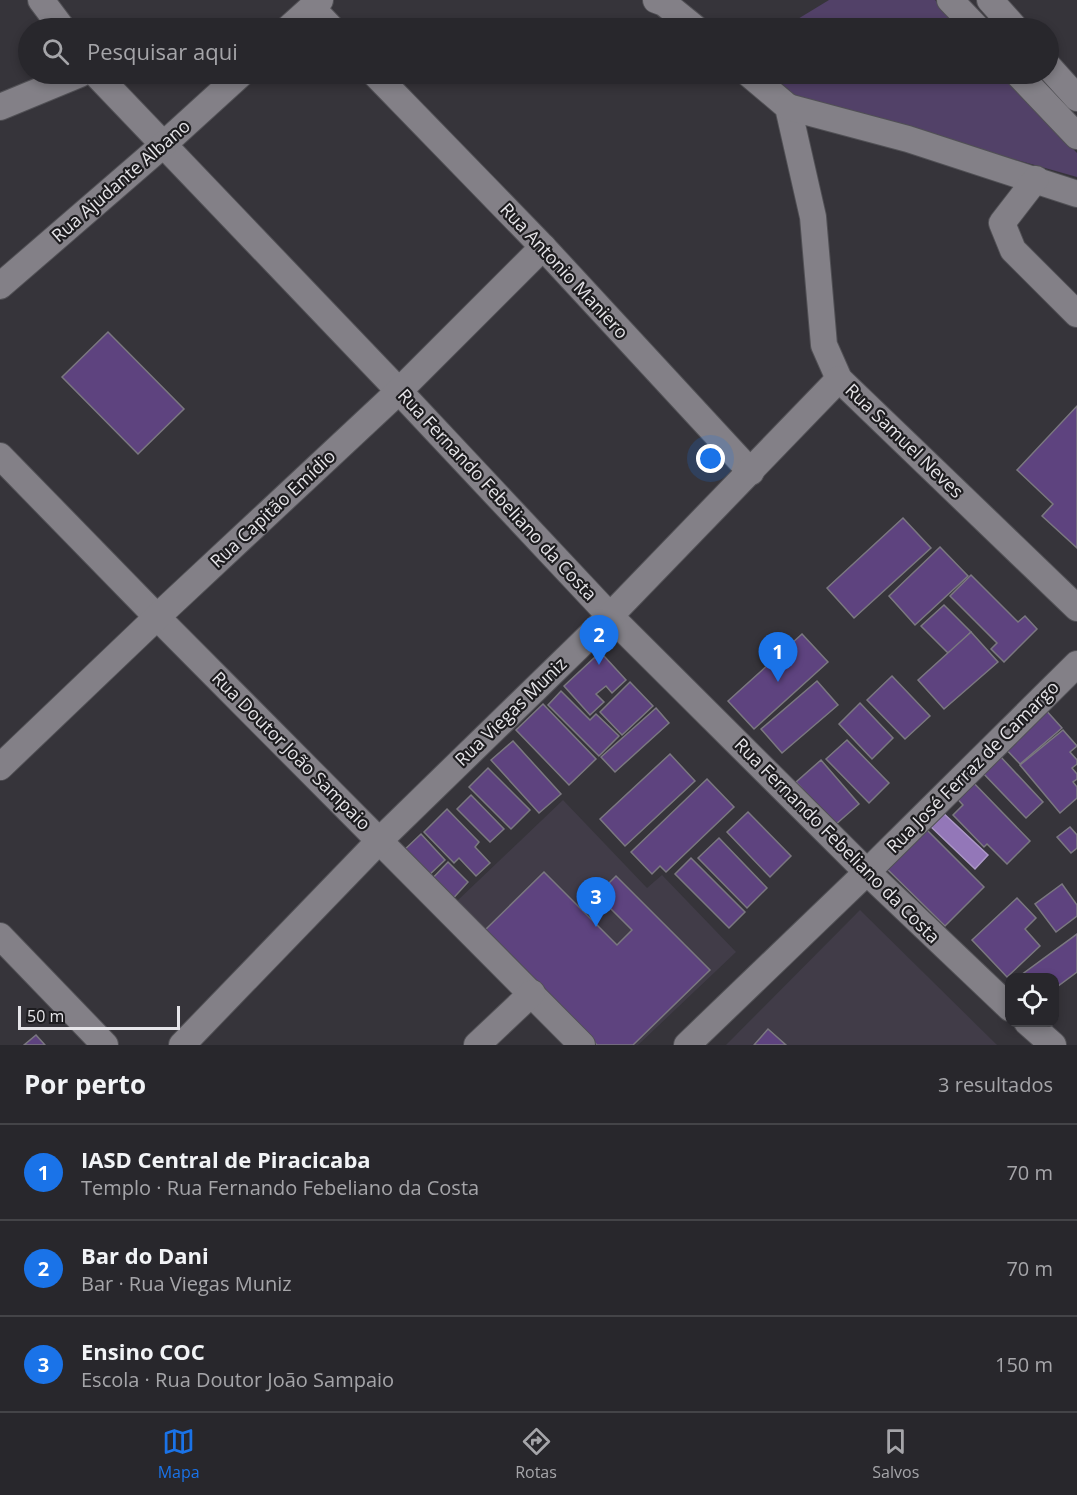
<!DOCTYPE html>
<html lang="pt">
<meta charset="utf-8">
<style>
body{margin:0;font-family:"Open Sans",sans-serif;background:#302f34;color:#f1f3f6}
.controls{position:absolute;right:18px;bottom:18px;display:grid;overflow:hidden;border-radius:12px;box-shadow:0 3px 9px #0003}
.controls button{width:54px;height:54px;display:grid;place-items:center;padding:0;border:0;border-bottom:2px solid #444448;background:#28272c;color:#f1f3f6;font:30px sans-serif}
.scale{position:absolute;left:18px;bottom:15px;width:162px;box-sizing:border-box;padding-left:6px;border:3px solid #e6e5e9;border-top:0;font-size:16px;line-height:21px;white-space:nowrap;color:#e6e5e9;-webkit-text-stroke:4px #1d1c1f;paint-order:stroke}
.you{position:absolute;left:711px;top:459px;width:21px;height:21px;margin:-15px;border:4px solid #fff;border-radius:50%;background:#1a73e8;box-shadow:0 0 0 9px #1a73e833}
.badge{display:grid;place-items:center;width:39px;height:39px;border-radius:50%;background:#1a73e8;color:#fff;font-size:20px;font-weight:700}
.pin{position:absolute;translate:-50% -50px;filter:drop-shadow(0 2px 3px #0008)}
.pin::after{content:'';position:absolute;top:32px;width:21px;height:18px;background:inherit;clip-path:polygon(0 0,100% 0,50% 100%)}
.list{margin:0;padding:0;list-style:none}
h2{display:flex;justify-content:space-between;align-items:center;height:78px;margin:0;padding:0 24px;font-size:26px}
h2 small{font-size:20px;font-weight:400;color:#a5a5a9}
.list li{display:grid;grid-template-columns:39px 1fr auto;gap:18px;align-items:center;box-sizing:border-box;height:96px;padding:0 24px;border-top:2px solid #444448}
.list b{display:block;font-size:22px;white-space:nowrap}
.list p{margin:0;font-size:20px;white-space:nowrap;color:#a5a5a9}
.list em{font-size:20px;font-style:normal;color:#a5a5a9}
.icon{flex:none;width:33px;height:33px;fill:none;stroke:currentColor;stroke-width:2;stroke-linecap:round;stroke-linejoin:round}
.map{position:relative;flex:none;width:1077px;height:1045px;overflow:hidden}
.search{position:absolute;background:#28272c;box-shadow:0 3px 9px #0003;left:18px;right:18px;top:18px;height:66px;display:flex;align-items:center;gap:15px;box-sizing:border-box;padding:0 21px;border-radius:33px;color:#a5a5a9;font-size:22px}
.sheet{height:366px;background:#28272c}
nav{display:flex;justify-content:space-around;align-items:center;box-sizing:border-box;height:84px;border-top:2px solid #444448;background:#28272c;font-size:16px;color:#a5a5a9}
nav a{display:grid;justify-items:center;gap:3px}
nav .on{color:#1a73e8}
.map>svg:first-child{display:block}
.built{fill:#413c48}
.green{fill:#524168}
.water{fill:#9377b8;stroke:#ac98c7;stroke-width:1.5}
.building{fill:#5e437f;stroke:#7b7880;stroke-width:1.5}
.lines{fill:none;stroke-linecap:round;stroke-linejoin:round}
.minor-casing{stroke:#515055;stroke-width:28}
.minor{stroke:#838087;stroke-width:26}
.labels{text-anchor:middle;stroke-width:4.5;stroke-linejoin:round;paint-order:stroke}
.street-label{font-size:18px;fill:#e6e5e9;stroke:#1d1c1f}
</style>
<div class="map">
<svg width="1077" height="1045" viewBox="0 0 1077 1045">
<rect width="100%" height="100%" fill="#36343a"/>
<!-- built -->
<g class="built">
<polygon points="563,800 647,888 662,875 736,952 638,1045 592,1045 456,902"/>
<polygon points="860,910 997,1045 726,1045"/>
</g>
<!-- green -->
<g class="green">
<polygon points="829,0 935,0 961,28 783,28"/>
<polygon points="770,74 1003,74 1077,153 1077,177 798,98"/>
</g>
<!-- water -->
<polygon class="water" points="940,810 988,855 975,869 927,823"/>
<!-- building -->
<g class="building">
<polygon points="108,332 184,409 138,454 62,377"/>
<polygon points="1077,406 1077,548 1042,516 1053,504 1017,470"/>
<polygon points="903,518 931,548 854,618 827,588"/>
<polygon points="940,547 968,576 915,625 889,596"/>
<polygon points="971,575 1018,622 1025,616 1037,629 1004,662 991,649 997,643 950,596"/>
<polygon points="944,605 971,632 949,654 921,626"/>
<polygon points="971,632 998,662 944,709 918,680"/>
<polygon points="802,634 828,662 754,729 728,701"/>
<polygon points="604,656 626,680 612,693 606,686 596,694 604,702 590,715 564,686 594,658"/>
<polygon points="892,676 930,716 905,739 867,700"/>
<polygon points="817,681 838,705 782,753 761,729"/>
<polygon points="630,682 653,706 622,735 600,712"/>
<polygon points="561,691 590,720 596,714 619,736 599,756 548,705"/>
<polygon points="860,703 893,738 872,759 839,724"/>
<polygon points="543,704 596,759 569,785 516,730"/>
<polygon points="656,708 669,723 615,772 601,757"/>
<polygon points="1044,708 1062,728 1020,764 1002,745"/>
<polygon points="1063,730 1077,746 1070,752 1077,760 1077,764 1072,768 1077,774 1077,779 1073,782 1077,787 1077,798 1060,813 1020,765"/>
<polygon points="847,740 889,783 869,803 826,759"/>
<polygon points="513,741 561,794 539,813 491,760"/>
<polygon points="670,754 695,781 625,846 600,819"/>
<polygon points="999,755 1043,802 1026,818 981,771"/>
<polygon points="821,760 859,804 835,825 796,782"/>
<polygon points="488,768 530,810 511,829 469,787"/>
<polygon points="969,778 1030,841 1007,864 987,844 984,847 953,815 963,805 953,794"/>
<polygon points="707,779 734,807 666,872 660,866 652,874 631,852"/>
<polygon points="471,795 504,829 490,842 457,809"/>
<polygon points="447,809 479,842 475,847 490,863 476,876 459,858 454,863 424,832"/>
<polygon points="748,812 791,856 770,877 727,832"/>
<polygon points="924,827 984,887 945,926 885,867"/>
<polygon points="1070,827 1077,835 1077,848 1071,853 1057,837"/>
<polygon points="421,834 445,860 425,879 401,853"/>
<polygon points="719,838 767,888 747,908 698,858"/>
<polygon points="691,858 745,912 729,928 675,874"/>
<polygon points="448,862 468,882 449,903 428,883"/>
<polygon points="544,872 617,945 632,930 597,895 616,876 710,970 633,1045 597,1045 484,931"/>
<polygon points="1062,884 1077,905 1077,916 1056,932 1035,904"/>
<polygon points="1017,898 1036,918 1025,929 1040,946 1007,977 972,940"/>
<polygon points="1077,934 1077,972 1054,989 1054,978 1017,978"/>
<polygon points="768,1029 786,1045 754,1045"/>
<polygon points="36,1035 45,1045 24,1045"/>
</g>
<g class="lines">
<!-- minor casing -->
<g class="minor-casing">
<g id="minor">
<polyline points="41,0 62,28"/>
<polyline points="656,0 664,3 695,28"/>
<polyline points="950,0 977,28"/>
<polyline points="990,0 1015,28"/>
<polyline points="312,8 331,28"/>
<polyline points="289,28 320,0"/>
<polyline points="1048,66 1077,98"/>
<polyline points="96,74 399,391 610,616 867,872 1010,1008"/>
<polyline points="375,74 543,247 751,472"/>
<polyline points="749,74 788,107 813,217 824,345 839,379 1077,608"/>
<polyline points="1018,74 1077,136"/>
<polyline points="0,107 80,74"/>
<polyline points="788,107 908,139 1077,194"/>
<polyline points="1036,179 1002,223 1013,250 1077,314"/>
<polyline points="0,286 163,145 241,74"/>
<polyline points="0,456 157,617 582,1045"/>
<polyline points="0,767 157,617 399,391 543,247"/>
<polyline points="0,936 105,1045"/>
<polyline points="1027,1022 1053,1045"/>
<polyline points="182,1045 380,840 610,616 839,379"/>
<polyline points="477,1045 532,993"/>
<polyline points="687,1045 867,872 1077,664"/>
</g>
</g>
<!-- minor -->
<use href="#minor" class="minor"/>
</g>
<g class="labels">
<!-- street labels -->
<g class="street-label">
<text transform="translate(121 181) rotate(-41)" y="6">Rua Ajudante Albano</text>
<text transform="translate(564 271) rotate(47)" y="6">Rua Antonio Maniero</text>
<text transform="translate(904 441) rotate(44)" y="6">Rua Samuel Neves</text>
<text transform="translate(497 495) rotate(47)" y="6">Rua Fernando Febeliano da Costa</text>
<text transform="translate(273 509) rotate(-43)" y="6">Rua Capitão Emídio</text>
<text transform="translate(511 712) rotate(-44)" y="6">Rua Viegas Muniz</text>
<text transform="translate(291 751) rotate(45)" y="6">Rua Doutor João Sampaio</text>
<text transform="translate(973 767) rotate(-45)" y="6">Rua José Ferraz de Camargo</text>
<text transform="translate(837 841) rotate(45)" y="6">Rua Fernando Febeliano da Costa</text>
</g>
</g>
</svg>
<div class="controls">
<button><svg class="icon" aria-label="locate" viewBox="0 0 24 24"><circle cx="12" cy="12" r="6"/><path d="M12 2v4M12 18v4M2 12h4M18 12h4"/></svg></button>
</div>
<div class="scale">50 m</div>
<div class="you"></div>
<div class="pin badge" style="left:778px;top:682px">1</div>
<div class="pin badge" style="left:599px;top:665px">2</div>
<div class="pin badge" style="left:596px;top:927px">3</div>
<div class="search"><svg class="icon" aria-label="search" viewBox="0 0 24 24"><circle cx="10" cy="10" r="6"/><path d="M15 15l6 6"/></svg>Pesquisar aqui</div>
</div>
<section class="sheet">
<h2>Por perto<small>3 resultados</small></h2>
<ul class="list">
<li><span class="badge">1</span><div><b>IASD Central de Piracicaba</b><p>Templo · Rua Fernando Febeliano da Costa</p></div><em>70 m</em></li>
<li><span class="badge">2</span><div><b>Bar do Dani</b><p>Bar · Rua Viegas Muniz</p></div><em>70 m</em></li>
<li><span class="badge">3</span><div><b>Ensino COC</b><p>Escola · Rua Doutor João Sampaio</p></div><em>150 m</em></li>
</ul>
</section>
<nav>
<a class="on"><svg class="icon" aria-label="map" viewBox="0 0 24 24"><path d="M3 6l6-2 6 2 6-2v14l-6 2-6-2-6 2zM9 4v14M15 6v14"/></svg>Mapa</a>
<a><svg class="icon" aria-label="directions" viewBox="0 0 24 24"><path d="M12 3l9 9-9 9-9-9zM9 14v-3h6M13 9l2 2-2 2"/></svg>Rotas</a>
<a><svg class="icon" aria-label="saved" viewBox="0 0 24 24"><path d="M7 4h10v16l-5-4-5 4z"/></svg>Salvos</a>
</nav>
